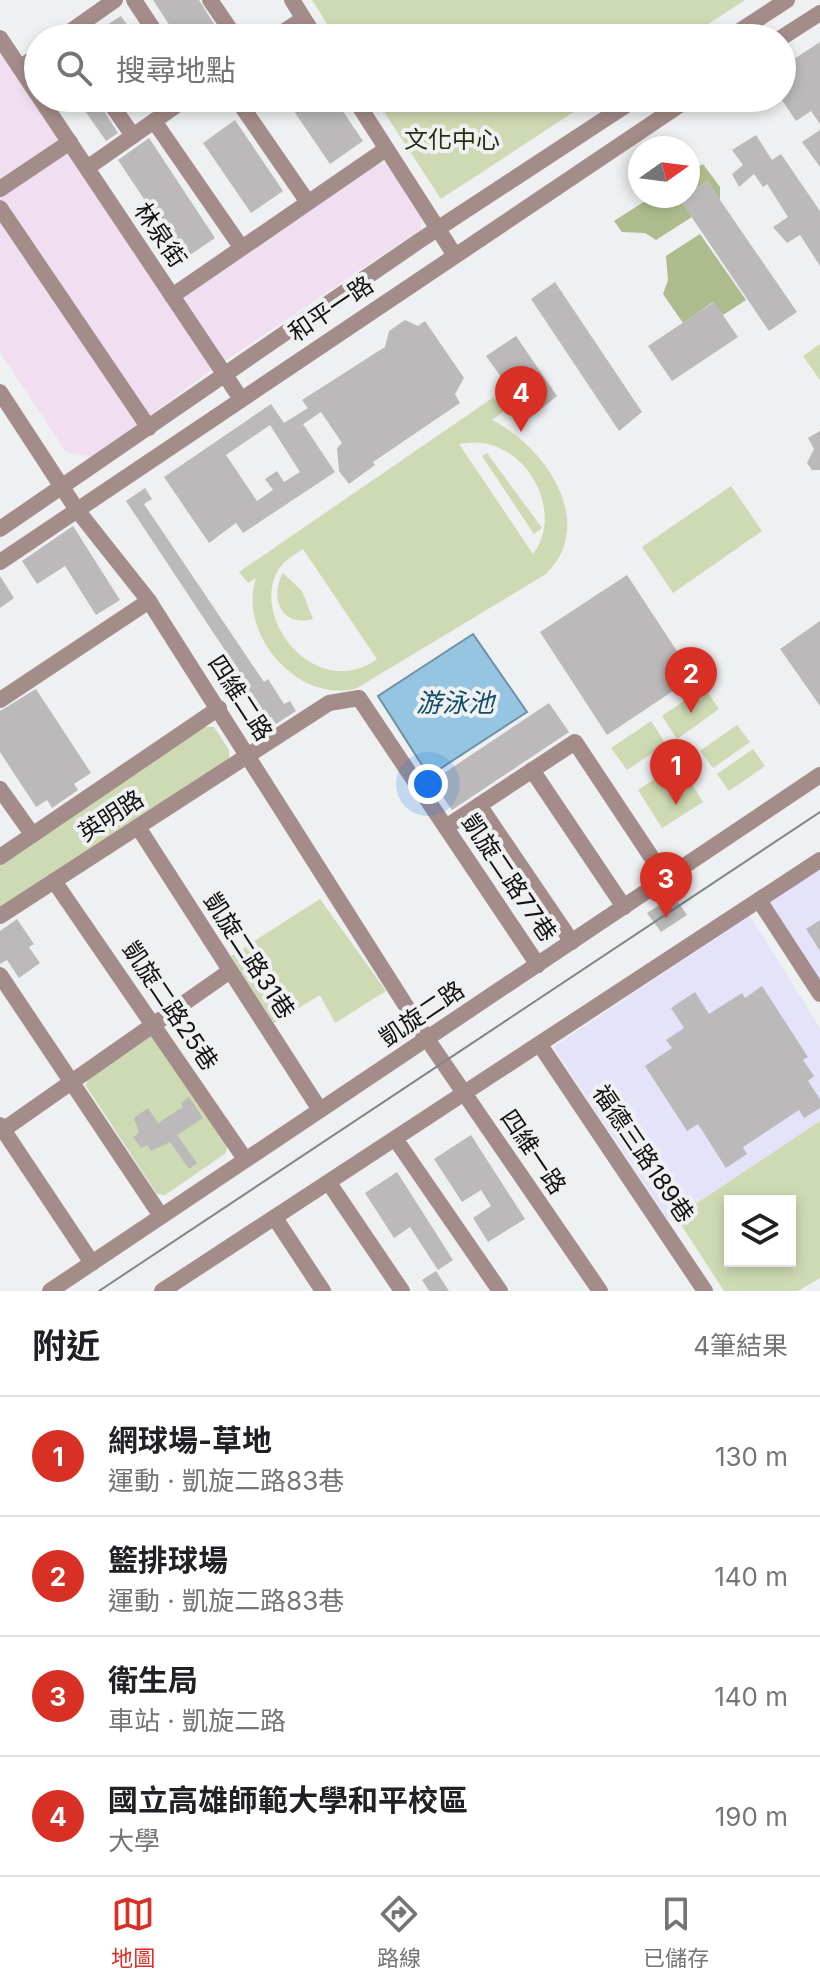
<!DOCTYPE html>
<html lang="zh-TW">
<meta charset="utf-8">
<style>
body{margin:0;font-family:Inter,"Noto Sans TC",sans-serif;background:#f2f2f2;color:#202124}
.controls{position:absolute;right:24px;bottom:24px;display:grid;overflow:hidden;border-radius:0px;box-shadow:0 4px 12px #0003}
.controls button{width:72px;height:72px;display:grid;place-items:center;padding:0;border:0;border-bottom:2px solid #e0e0e0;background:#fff;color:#202124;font:40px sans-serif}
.compass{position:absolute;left:628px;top:136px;width:72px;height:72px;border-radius:50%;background:#fff;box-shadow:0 4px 12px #0003;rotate:76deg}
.you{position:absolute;left:428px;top:784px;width:28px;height:28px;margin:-20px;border:6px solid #fff;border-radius:50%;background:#1a73e8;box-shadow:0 0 0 12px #1a73e833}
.badge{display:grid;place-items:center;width:52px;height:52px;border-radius:50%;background:#d93025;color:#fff;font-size:26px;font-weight:700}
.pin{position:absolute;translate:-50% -66px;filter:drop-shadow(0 2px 4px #0008)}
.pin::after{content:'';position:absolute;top:42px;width:28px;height:24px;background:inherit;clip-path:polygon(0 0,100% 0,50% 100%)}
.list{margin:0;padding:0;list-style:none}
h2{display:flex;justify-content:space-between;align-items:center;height:104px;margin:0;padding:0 32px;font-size:34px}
h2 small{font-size:26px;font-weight:400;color:#757577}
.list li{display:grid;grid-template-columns:52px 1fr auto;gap:24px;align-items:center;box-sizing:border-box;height:120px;padding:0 32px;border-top:2px solid #e0e0e0}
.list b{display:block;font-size:30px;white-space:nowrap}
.list p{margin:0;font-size:26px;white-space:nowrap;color:#757577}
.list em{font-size:26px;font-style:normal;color:#757577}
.icon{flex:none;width:44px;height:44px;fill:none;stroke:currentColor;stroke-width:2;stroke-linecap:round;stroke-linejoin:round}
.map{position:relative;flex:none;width:820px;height:1291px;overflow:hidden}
.search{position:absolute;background:#fff;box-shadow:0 4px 12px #0003;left:24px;right:24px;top:24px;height:88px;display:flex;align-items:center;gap:20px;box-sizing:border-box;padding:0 28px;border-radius:44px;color:#757577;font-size:30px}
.sheet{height:584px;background:#fff}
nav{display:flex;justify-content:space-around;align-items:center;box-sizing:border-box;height:112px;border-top:2px solid #e0e0e0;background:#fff;font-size:22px;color:#757577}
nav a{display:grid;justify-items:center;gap:4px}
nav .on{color:#d93025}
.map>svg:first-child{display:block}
.commercial{fill:#f1dff1}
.medical{fill:#e5e3f9}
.green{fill:#cedab3;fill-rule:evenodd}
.forest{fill:#adbb8d}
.water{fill:#95c5e1;stroke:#6e90a4;stroke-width:2}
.building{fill:#bbb9ba;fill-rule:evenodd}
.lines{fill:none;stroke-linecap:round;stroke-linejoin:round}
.minor{stroke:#a48c8a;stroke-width:16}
.tram{stroke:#858687;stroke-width:2}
.labels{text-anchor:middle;stroke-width:8;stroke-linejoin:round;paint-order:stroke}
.park-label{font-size:24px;fill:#272f0b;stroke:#eef0f1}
.street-label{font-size:24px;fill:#131314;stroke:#eef0f1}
.water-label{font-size:26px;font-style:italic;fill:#114c69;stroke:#eef0f1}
</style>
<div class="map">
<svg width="820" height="1291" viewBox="0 0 820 1291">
<rect width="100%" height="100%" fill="#eef0f1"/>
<!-- commercial -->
<polygon class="commercial" points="0,49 172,306 375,162 389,164 422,212 421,229 207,373 94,457 66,452 0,352"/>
<!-- medical -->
<g class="medical">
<polygon points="820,866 820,978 813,983 765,902"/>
<polygon points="750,916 820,1028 820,1121 669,1221 553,1047"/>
</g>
<!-- green -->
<g class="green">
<polygon points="312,0 745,0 687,38 336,38"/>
<polygon points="375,98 595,98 441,199"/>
<polygon points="820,344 820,380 803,356"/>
<path d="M494,397l10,14 -12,9c53,26 106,103 54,154l-189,114c-57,17 -120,-53 -101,-110l-8,5 -9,-11zM466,443c56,-8 101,66 67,111l-74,-110zM303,549l74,110c-58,42 -124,-35 -101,-85 5,-11 17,-19 27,-25z"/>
<polygon points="487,453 542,528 534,534 482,456"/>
<polygon points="731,486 762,531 673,593 642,547"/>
<path d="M283,573l19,18 11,28c-32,9 -44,-22 -30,-46z"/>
<polygon points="704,687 719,709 677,739 662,716"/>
<polygon points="651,721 666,744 627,770 611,748"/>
<polygon points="737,725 750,742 713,768 700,751"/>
<polygon points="202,727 214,727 229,750 229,761 0,909 0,860"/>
<polygon points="753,749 765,766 729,791 717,774"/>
<polygon points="679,763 703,802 662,828 638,790"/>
<polygon points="320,899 386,991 335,1023 320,995 274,1023 231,956"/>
<polygon points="147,1035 155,1037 227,1144 226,1153 165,1195 157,1194 86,1086 88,1078"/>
<path d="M820,1121v157l-22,13h-74l-48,-74zM730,1201h60v60h-60z"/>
</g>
<!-- forest -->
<g class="forest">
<polygon points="703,164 720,187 720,200 707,181 688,194 688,173"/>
<polygon points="653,196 685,196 680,200 692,217 656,240 645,233 622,232 614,221"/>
<polygon points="700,234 746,300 723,315 713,302 683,323 663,294 668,280 666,256"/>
</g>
<!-- water -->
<polygon class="water" points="473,634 527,712 429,776 378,696"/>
<!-- building -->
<g class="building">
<polygon points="153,0 199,0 223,38 178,38"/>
<polygon points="121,16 136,38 89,38 110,23"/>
<polygon points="820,42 820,124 811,111 796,121 782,100 782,67"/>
<polygon points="76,98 96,98 118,133 106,141"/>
<polygon points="285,98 334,98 363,141 330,164"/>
<polygon points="235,120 283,191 251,213 203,143"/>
<polygon points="820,130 820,167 802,142"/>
<polygon points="756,135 772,160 781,154 820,211 820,266 800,235 787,243 773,227 788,217 767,184 763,187 754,174 739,187 732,174 743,165 732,150"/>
<polygon points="149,138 215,238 184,259 118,160"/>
<polygon points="707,181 797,312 769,331 680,200"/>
<polygon points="555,282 642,412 619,431 531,299"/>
<polygon points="714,302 738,337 672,381 648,346"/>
<path d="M405,320l13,6 7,-5 39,57 -9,16 5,9 -87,59 2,3 -26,19 -10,-13 -2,-23 5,-5 -21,-31 -18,12 32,48 -92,61 -7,-10 -27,20 -45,-66 107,-73 13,19 24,-15 -6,-8 83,-53 4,-16zM270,425l30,47 -16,10 -7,-11 -12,8 8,11 -16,11 -31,-46z"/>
<polygon points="516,336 557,396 530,418 486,356"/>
<polygon points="820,431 820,470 812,470 807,463 814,449 808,438"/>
<polygon points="145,488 152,499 144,504 264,682 268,679 284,704 290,701 296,711 276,724 271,717 263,722 244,693 250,688 126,501"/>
<polygon points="73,526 120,600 96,615 65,566 37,584 22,561"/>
<polygon points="627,575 694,677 607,735 540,632"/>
<polygon points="0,576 14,598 0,608"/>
<polygon points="820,621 820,706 780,649"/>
<polygon points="36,689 91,773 74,784 78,790 52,808 47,800 36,807 0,752 0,711"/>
<polygon points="549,703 569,732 452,810 432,781"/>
<polygon points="674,896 687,915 661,932 647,913"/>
<polygon points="17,919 34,944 29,947 40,963 19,978 7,960 0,964 0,931"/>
<polygon points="820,920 820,951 806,929"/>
<polygon points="762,986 808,1057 803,1060 814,1076 808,1081 820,1099 820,1108 804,1118 799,1110 743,1147 747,1154 726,1168 698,1124 687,1131 645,1066 672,1048 666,1040 684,1028 671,1008 695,992 709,1014 742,993 745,998"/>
<polygon points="189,1097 203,1118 177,1135 197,1163 189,1169 170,1142 151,1151 147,1145 141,1148 133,1137 139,1133 134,1118 148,1108 158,1123 183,1107 181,1103"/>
<polygon points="471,1135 525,1219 488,1242 473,1218 491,1206 481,1190 462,1202 434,1159"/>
<polygon points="397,1172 453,1260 438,1270 410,1227 394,1238 365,1193"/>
<polygon points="436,1271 449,1291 429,1291 422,1280"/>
</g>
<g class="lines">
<!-- minor -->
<g class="minor">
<polyline points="134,0 159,38"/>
<polyline points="210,0 236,38"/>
<polyline points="292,0 316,38"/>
<polyline points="0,38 38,95"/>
<polyline points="61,38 115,0"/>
<polyline points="274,38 303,19"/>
<polyline points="729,38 787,0"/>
<polyline points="781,38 820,13"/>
<polyline points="20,68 38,55"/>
<polyline points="40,98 241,399"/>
<polyline points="107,98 133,136"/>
<polyline points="236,98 307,201"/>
<polyline points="354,98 454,254"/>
<polyline points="154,121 241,247"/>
<polyline points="87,168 187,98"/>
<polyline points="0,189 70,142"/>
<polyline points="0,208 149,428"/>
<polyline points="172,296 386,149"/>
<polyline points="0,392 77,510 149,601 427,1039 600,1291"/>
<polyline points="0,529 419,241 637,98"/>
<polyline points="0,562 690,98"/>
<polyline points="0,700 149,601"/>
<polyline points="532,770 624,907"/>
<polyline points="0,789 32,834"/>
<polyline points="479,805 572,942"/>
<polyline points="138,827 320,1110"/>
<polyline points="446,827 575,742 666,879"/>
<polyline points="0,857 219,708"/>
<polyline points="54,881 245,1159"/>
<polyline points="759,900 820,994"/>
<polyline points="0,916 329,703 359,698 538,965"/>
<polyline points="0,975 161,1216"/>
<polyline points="540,1045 705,1291"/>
<polyline points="0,1125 92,1263"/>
<polyline points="3,1130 230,971"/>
<polyline points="396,1140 500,1291"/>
<polyline points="329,1183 402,1291"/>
<polyline points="275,1218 323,1291"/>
<polyline points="50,1291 820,775"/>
<polyline points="162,1291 820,860"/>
</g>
<!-- tram -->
<polyline class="tram" points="99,1291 820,812"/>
</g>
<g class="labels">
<!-- park labels -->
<g class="park-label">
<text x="452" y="148">文化中心</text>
</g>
<!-- street labels -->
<g class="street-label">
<text transform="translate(160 235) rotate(56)" y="8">林泉街</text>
<text transform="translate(331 309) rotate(-34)" y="8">和平一路</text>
<text transform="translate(240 698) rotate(57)" y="8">四維二路</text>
<text transform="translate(111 816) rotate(-33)" y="8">英明路</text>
<text transform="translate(509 878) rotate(56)" y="8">凱旋二路77巷</text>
<text transform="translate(249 956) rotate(57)" y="8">凱旋二路31巷</text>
<text transform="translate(170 1006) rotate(56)" y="8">凱旋二路25巷</text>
<text transform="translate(422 1014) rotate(-34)" y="8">凱旋二路</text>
<text transform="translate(533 1152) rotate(56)" y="8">四維一路</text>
<text transform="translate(643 1154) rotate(56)" y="8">福德三路189巷</text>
</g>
<!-- water labels -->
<g class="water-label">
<text x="455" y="712">游泳池</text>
</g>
</g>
</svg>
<div class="controls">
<button><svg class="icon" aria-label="layers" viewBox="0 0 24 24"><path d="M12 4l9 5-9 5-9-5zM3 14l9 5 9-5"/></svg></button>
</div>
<svg class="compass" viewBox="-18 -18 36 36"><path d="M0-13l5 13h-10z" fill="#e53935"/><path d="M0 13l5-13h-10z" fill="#757577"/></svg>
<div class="you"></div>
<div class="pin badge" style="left:676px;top:805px">1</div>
<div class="pin badge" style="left:691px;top:713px">2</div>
<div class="pin badge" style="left:666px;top:918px">3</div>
<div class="pin badge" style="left:521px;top:432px">4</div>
<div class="search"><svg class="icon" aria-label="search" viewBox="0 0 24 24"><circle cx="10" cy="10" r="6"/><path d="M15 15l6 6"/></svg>搜尋地點</div>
</div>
<section class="sheet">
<h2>附近<small>4筆結果</small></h2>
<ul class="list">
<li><span class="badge">1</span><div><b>網球場-草地</b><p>運動 · 凱旋二路83巷</p></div><em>130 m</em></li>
<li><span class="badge">2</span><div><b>籃排球場</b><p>運動 · 凱旋二路83巷</p></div><em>140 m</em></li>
<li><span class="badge">3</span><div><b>衛生局</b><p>車站 · 凱旋二路</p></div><em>140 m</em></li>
<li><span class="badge">4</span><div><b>國立高雄師範大學和平校區</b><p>大學</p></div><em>190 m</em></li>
</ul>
</section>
<nav>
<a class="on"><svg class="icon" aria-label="map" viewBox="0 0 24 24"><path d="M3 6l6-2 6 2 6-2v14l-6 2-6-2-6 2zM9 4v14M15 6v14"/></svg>地圖</a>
<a><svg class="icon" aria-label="directions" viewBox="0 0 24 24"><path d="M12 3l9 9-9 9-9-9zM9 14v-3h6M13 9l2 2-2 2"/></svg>路線</a>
<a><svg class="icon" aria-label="saved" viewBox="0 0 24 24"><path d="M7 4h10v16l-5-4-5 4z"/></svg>已儲存</a>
</nav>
